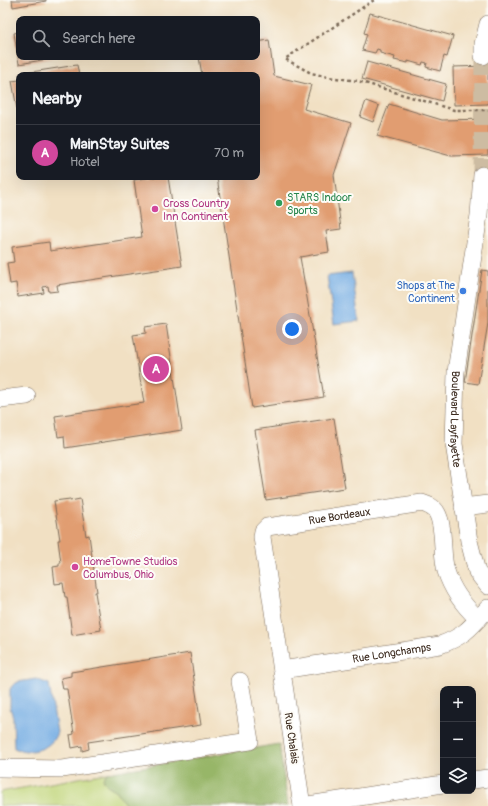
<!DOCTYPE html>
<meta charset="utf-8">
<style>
body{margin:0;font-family:Pangolin,sans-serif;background:#20242c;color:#f1f3f6}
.controls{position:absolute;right:12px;bottom:12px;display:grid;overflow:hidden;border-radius:8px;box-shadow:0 4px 16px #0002}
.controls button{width:36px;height:36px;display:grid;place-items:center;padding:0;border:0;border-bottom:1px solid #363941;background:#171b24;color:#f1f3f6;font:20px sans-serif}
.you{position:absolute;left:292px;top:329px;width:14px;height:14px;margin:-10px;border:3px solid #fff;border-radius:50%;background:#1a73e8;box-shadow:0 0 0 6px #1a73e833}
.badge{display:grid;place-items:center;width:26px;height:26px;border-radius:50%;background:#d690ce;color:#fff;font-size:13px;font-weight:700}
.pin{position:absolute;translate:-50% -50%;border:2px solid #fff;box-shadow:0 1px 4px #0006}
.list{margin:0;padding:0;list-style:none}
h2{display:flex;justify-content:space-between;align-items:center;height:52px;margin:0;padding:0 16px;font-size:17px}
h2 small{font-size:13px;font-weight:400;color:#9ea1a6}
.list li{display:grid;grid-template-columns:26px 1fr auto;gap:12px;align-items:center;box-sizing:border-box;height:56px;padding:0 16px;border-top:1px solid #363941}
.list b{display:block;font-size:15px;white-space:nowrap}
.list p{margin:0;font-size:13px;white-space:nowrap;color:#9ea1a6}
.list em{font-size:13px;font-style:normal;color:#9ea1a6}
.icon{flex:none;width:22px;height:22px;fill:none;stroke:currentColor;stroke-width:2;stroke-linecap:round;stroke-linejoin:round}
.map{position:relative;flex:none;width:488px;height:806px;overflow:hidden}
.search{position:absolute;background:#171b24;box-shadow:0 4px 16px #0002;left:16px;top:16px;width:244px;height:44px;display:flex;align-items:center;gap:10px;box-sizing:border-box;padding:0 14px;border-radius:8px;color:#9ea1a6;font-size:15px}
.panel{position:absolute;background:#171b24;box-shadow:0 4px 16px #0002;left:16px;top:72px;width:244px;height:108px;border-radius:8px}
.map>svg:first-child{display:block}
.green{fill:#bfd477;stroke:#7d7f4a}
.forest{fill:#97b668;stroke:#697043}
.water{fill:#73ace3;stroke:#576b80}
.building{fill:#e19d71}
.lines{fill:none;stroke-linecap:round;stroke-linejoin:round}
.minor-tunnel{stroke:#cdbca2;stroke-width:17;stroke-dasharray:17 8;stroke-linecap:butt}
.minor-casing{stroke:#7b6a58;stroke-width:18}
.path{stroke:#7b6a58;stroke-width:2.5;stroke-dasharray:3 3;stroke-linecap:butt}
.minor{stroke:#fff;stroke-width:17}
.leisure-dot{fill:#2e9e5b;stroke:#fdfcf7;stroke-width:1.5}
.hotel-dot{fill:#d1479c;stroke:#fdfcf7;stroke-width:1.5}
.shop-dot{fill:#3f7fe0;stroke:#fdfcf7;stroke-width:1.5}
.labels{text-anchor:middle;stroke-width:4;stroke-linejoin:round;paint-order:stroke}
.leisure-label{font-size:11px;fill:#27864d;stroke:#fdfcf7;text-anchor:start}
.hotel-label{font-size:11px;fill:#b23c85;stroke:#fdfcf7;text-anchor:start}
.shop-label{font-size:11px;fill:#366cbe;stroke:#fdfcf7;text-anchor:end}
.street-label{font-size:11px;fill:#3b2a1e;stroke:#fdfcf7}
</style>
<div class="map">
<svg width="488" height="806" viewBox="0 0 488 806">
<rect width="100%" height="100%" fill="#fdfcf7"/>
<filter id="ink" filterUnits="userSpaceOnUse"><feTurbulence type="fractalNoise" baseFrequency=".025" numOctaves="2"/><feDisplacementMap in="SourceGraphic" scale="8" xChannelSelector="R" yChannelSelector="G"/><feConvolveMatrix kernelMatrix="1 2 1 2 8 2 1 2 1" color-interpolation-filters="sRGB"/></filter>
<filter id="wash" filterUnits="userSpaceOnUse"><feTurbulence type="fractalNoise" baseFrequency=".012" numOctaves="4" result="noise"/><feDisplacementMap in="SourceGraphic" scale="16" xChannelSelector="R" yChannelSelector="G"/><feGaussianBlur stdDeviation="0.9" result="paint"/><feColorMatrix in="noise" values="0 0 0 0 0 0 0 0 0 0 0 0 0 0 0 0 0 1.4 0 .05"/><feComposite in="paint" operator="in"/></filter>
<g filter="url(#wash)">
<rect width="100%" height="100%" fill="#f1e0c3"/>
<!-- green -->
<polygon class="green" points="107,773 103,779 107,785 117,791 126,806 0,806 0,792"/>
<!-- forest -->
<polygon class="forest" points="279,744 288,806 126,806 117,791 107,785 103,779 107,773"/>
<!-- water -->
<g class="water">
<polygon points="352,273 359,321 334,324 327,276"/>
<path d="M36,679l13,5 8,48c-5,18 -27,23 -43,16l-1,-31 -3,-9v-19l3,-4 5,-3z"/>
</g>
<g id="blocks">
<!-- building -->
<g class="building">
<polygon points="12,0 46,0 46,1 13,7"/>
<polygon points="370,13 453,36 447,57 444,56 440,71 426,67 427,63 423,62 422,65 408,61 408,63 394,60 395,57 380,53 380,50 377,49 375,53 362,50 367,34 364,33"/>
<polygon points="19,32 19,57 54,58 19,64 14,33"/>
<polygon points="269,40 274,76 311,85 304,109 351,123 334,175 341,229 326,231 329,252 300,257 324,397 252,408 217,177 257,177 257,75 202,75 199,57 257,57 257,42"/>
<polygon points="367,62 446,84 442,101 362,79"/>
<polygon points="77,65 79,75 19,75 19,74"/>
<polygon points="488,66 488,104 454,105 453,67"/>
<polygon points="19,80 19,108 17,109 12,81"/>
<polygon points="366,101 379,106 373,122 360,117"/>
<polygon points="389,104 442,120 488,119 488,155 451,156 377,136"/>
<polygon points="151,177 168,177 182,266 57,285 58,291 49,292 48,286 43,287 44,293 18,297 16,283 10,284 7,263 14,262 12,247 49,242 50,251 142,237 134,180"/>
<polygon points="482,270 488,271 488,323 478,384 465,382"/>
<polygon points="166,324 182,430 65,448 64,436 58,437 55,416 144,403 133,335 146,333 145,327"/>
<polygon points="334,418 345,488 266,500 255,430"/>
<polygon points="70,499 70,501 80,499 86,536 89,535 97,592 95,592 101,630 72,635 67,597 65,597 63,583 55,584 53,567 59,566 59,563 61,563 58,540 60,540 54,501"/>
<polygon points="190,653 201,725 88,742 89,749 82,751 82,746 72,748 70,735 74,734 67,689 63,689 61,678 71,676 71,672"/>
</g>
</g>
</g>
<g filter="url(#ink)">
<use href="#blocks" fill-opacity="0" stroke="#7b6a58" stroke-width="1"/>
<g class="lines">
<!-- minor-tunnel -->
<polyline class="minor-tunnel" points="482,175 483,56"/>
<!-- minor casing -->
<g class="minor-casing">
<g id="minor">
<polyline points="483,56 483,44 488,24"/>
<path id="s1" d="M482,175l-3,40 -23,157 -2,72 15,97 8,31 11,14"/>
<polyline points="0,399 27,396"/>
<polyline points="463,507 488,504"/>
<path id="s2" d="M282,670l158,-25c25,-9 31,-18 48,-37"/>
<polyline points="0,768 62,769 250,741 240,681"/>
<polyline points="473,780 488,778"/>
<path id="s3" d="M302,806l-40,-269 1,-6 4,-4 155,-24c6,2 12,4 15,10 8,14 4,41 9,58 6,19 17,34 32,48"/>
<polyline points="302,806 443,784"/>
</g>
</g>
<!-- path -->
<polyline class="path" points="374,0 285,59 311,73 328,77 358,81 454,110 488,110"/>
<!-- minor -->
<use href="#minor" class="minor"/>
</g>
</g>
<!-- markers -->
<circle class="leisure-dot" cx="279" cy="203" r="4"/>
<g class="hotel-dot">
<circle cx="155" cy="209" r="4"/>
<circle cx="75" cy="567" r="4"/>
</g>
<circle class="shop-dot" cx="463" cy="291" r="4"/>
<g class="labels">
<!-- leisure labels -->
<g class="leisure-label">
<text x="287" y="201">STARS Indoor<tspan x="287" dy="13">Sports</tspan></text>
</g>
<!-- hotel labels -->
<g class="hotel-label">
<text x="163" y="207">Cross Country<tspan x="163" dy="13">Inn Continent</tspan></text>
<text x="83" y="565">HomeTowne Studios<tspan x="83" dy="13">Columbus, Ohio</tspan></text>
</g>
<!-- shop labels -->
<g class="shop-label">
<text x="455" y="289">Shops at The<tspan x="455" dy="13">Continent</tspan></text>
</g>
<!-- street labels -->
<g class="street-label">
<text dy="4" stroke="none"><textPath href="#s1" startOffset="246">Boulevard Layfayette</textPath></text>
<text dy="4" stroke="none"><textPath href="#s3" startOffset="357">Rue Bordeaux</textPath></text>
<text dy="4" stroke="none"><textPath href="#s2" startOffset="111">Rue Longchamps</textPath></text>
<text transform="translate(292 738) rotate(82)" y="4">Rue Chalais</text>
</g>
</g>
</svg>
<div class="controls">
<button>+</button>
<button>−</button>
<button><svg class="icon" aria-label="layers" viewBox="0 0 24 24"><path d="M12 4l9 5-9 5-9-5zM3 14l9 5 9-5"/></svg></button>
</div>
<div class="you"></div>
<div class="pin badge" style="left:156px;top:369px;background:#d1479c">A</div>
<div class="search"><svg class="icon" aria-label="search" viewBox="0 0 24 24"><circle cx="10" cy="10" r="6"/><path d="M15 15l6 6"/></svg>Search here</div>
<section class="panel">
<h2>Nearby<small></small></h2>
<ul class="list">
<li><span class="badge" style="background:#d1479c">A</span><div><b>MainStay Suites</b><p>Hotel</p></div><em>70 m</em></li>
</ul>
</section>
</div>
